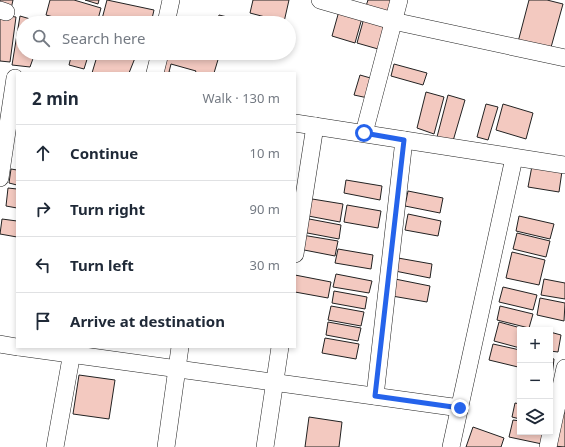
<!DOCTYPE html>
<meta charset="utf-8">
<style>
body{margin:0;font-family:"Noto Sans",sans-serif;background:#f2f2f3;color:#1f2937}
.controls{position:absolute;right:12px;bottom:12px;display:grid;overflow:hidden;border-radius:0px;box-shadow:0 2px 6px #0003}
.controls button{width:36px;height:36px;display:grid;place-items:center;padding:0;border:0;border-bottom:1px solid #e0e1e3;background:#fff;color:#1f2937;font:20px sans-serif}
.stop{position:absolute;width:12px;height:12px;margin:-9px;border:3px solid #2563eb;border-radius:50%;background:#fff}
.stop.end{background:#2563eb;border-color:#fff;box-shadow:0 1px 4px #0008}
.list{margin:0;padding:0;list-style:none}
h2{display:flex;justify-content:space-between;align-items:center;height:52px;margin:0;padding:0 16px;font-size:17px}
h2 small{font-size:13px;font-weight:400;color:#747a83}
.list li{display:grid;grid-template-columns:26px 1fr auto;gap:12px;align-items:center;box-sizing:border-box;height:56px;padding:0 16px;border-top:1px solid #e0e1e3}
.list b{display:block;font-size:15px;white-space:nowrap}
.list em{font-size:13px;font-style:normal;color:#747a83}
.icon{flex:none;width:22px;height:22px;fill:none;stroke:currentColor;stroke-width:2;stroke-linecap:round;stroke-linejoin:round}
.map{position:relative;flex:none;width:565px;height:447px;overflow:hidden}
.search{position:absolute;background:#fff;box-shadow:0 2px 6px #0003;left:16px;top:16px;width:280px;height:44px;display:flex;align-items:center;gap:10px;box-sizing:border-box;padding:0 14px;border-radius:22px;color:#747a83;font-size:15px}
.panel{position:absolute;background:#fff;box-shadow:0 2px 6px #0003;left:16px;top:72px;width:280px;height:276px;border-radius:0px}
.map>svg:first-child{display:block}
.building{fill:#f3c9c0;stroke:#222}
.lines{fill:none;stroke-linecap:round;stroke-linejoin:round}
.street-casing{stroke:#222;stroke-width:18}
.street{stroke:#fff;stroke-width:17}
.route{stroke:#2563eb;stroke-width:5}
</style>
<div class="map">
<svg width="565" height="447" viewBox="0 0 565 447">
<rect width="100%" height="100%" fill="#fff"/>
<!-- building -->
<g class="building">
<polygon points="0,0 13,0 11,9 0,6"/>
<polygon points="50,0 74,0 101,8 97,23 76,23 46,15"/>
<polygon points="85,0 99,0 98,4"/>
<polygon points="107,0 154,10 151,23 118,23 102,19"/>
<polygon points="253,0 289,0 284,22 250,13"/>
<polygon points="368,0 393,0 390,12 366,6"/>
<polygon points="529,0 547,0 563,4 550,51 518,42"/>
<polygon points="339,11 362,18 355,43 332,36"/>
<polygon points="0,15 16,17 10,62 0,61"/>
<polygon points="219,15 240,20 239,23 217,23"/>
<polygon points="20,16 44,23 23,23 23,53 35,53 30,67 12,65"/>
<polygon points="364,18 385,24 378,49 357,43"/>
<polygon points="72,53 89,53 84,69 69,65"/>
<polygon points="98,53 137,53 129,73 92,73"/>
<polygon points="166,53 220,53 214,73 195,73 196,71 171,64 169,72 173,73 160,73"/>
<polygon points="394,64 427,73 423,85 391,76"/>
<polygon points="360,75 374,79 368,98 354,95"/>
<polygon points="426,92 444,97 434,134 417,128"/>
<polygon points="448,95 465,100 453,141 437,137"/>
<polygon points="486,104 498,107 488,140 477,137"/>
<polygon points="503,104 533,113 526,139 496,130"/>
<polygon points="532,166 562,171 559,192 528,187"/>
<polygon points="11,169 17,170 17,185 9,183"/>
<polygon points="346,180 382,186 380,200 344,193"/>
<polygon points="8,188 17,189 17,208 6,206"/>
<polygon points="408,191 443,198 440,213 405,206"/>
<polygon points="306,198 343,204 340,222 303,215"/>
<polygon points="347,205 381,211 378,228 344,222"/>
<polygon points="408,214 441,221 438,236 405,230"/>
<polygon points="519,216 554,224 550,239 516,231"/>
<polygon points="304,218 341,225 339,239 302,232"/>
<polygon points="2,219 17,221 17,237 0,234"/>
<polygon points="517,233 550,241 546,257 513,249"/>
<polygon points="302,235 338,241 335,256 299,249"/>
<polygon points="338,249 373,255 371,269 335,263"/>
<polygon points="512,252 545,260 539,285 506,278"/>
<polygon points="398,258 432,264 430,278 395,271"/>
<polygon points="336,274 372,281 369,293 333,287"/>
<polygon points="295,275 331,282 328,298 295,292"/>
<polygon points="395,279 430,286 427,302 392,296"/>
<polygon points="544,279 565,283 565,299 541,295"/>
<polygon points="503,287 537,295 533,310 499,302"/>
<polygon points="334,291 367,297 365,309 332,303"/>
<polygon points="540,298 565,303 564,321 537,315"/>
<polygon points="331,306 364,312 361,326 328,320"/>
<polygon points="500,306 533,314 529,328 497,320"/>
<polygon points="328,322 361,328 358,341 326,335"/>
<polygon points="499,322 528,330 520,330 520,348 494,341"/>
<polygon points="550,332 561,335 558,352 550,351"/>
<polygon points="325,338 359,344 356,359 322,353"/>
<polygon points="493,344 520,350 518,367 489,360"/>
<polygon points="550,358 554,359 552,376 550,375"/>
<polygon points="79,375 115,380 109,419 73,414"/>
<polygon points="515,403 520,404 520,419 512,417"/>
<polygon points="561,412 565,413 565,447 553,446"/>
<polygon points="309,417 342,422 339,447 305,447"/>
<polygon points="513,420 520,421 520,432 544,432 542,444 509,437"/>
<polygon points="473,427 504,438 501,447 466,447"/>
</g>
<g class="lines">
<!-- street casing -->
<g class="street-casing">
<g id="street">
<polyline points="320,0 393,21 565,58"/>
<polyline points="0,10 6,12"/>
<polyline points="166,23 171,0"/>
<polyline points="155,73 160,53"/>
<polyline points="295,123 565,165"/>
<polyline points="364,133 399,0"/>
<polyline points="0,178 15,78"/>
<polyline points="295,254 315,126"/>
<polyline points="0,344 17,347"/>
<polyline points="19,347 460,408"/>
<polyline points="375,396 404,140"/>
<polyline points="55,447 73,347"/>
<polyline points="166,447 180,347"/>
<polyline points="265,447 280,347"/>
<polyline points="451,447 514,158"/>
<polyline points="548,447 565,368"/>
</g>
</g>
<!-- street -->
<use href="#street" class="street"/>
</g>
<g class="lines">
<!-- route -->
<polyline class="route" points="364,133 404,140 375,396 460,408"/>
</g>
</svg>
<div class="controls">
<button>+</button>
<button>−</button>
<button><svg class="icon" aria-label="layers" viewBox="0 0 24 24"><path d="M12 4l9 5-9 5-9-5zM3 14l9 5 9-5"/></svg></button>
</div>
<div class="stop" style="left:364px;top:133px"></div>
<div class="stop end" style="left:460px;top:408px"></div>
<div class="search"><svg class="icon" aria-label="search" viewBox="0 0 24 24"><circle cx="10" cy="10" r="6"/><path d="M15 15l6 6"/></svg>Search here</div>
<section class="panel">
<h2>2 min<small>Walk · 130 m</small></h2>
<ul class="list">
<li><svg class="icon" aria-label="ahead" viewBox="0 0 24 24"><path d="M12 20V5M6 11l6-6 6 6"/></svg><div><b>Continue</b></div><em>10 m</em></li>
<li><svg class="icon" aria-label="right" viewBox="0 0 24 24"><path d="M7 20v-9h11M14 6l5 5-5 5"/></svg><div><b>Turn right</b></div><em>90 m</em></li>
<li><svg class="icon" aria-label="left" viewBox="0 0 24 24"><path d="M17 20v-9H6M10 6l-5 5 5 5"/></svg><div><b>Turn left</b></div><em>30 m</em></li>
<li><svg class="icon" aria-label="arrive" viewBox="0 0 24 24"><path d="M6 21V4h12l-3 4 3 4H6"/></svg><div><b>Arrive at destination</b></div></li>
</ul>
</section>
</div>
